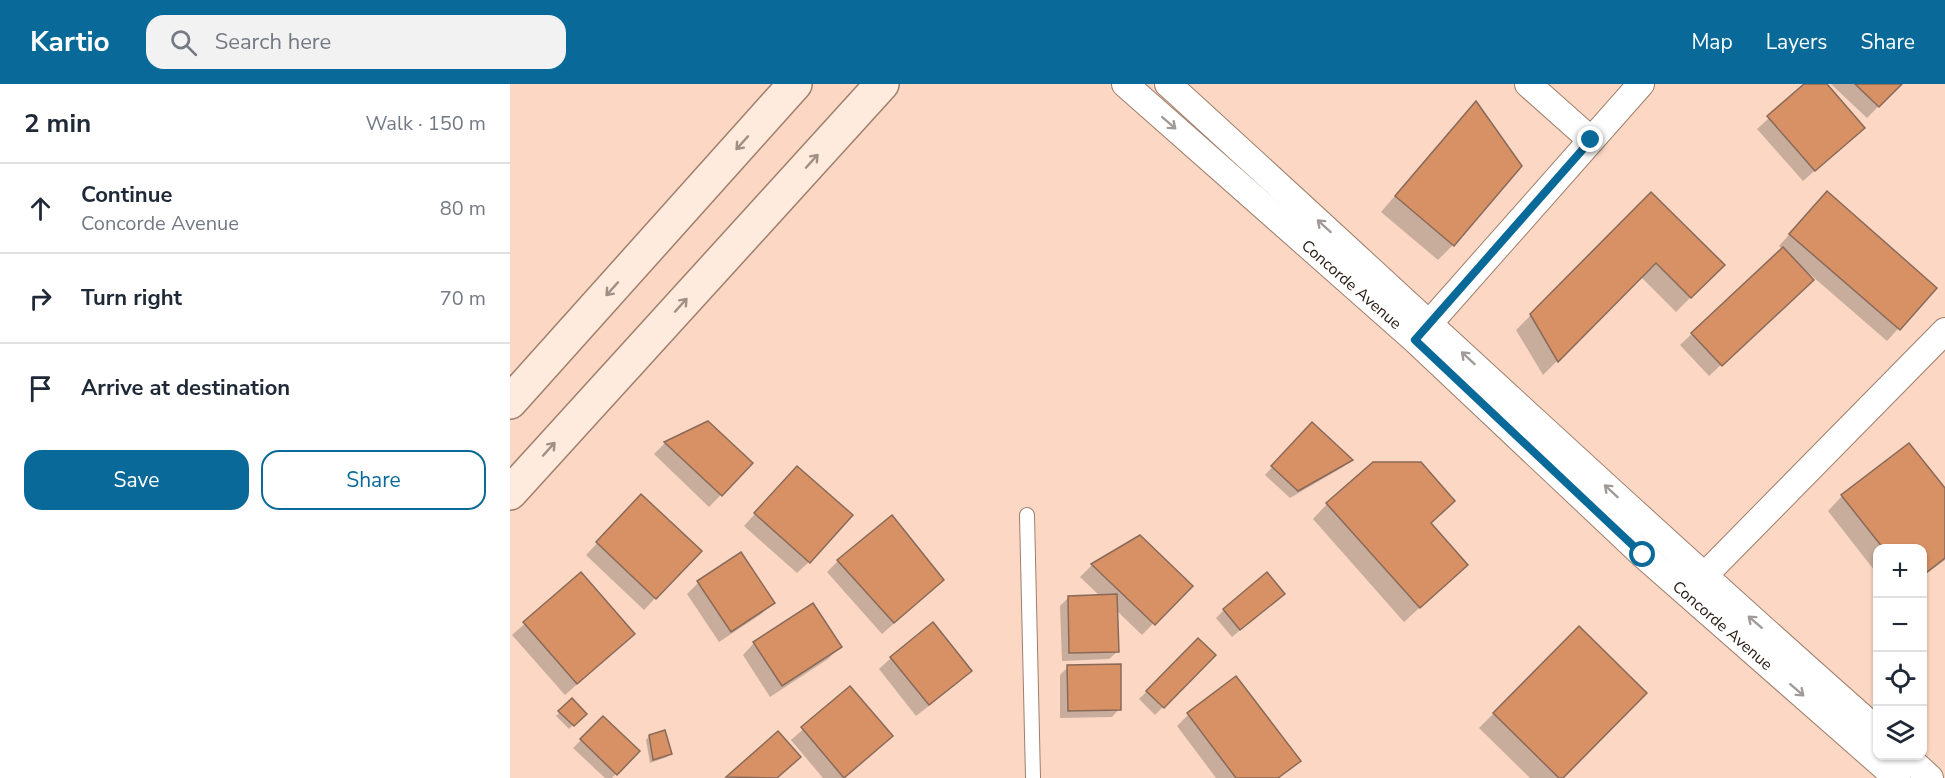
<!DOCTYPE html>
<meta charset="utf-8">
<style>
body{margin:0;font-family:"Nunito Sans",sans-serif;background:#f2f2f3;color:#1f2937}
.controls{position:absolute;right:18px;bottom:18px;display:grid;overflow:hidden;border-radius:12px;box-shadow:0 2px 4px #0004}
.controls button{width:54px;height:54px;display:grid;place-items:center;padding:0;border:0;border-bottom:2px solid #e0e1e3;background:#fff;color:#1f2937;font:30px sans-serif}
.stop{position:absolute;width:18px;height:18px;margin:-14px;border:4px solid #096a99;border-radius:50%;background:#fff}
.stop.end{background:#096a99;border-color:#fff;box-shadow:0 2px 6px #0008}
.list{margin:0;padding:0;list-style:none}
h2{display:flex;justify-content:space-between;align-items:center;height:78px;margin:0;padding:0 24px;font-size:26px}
h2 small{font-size:20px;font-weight:400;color:#747a83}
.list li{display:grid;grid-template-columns:39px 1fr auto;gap:18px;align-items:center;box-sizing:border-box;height:90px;padding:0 24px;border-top:2px solid #e0e1e3}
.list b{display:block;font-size:22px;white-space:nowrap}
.list p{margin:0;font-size:20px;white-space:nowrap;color:#747a83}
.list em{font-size:20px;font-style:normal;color:#747a83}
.actions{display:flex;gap:12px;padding:18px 24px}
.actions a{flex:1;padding:14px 0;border:2px solid #096a99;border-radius:18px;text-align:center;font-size:21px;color:#096a99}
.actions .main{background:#096a99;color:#fff}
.icon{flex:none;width:33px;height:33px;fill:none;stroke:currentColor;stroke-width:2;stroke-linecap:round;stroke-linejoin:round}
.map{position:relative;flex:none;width:1435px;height:694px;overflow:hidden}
header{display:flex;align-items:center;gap:36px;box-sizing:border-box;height:84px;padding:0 30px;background:#096a99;color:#fff}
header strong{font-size:28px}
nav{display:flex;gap:33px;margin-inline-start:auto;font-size:21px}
.search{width:420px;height:54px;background:#f2f2f3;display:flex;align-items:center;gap:15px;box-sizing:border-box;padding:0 21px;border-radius:18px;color:#747a83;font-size:22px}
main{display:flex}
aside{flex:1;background:#fff}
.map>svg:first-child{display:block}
.shadow{fill:#0003}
.building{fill:#d89065;stroke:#896a59;stroke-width:1.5}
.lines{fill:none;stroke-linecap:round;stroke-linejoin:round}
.lane-casing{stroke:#9f7f6c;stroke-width:16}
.street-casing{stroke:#9f7f6c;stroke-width:28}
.secondary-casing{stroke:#9f7f6c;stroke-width:36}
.lane{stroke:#fff;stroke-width:14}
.street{stroke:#fff;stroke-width:26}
.secondary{stroke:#ffeade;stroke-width:33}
.oneway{stroke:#a09b98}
.oneway2{stroke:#a08f85}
.route{stroke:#096a99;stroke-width:8}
.labels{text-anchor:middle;stroke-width:6;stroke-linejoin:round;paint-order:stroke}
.street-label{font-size:16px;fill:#2d2019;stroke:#fff}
</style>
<header>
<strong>Kartio</strong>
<div class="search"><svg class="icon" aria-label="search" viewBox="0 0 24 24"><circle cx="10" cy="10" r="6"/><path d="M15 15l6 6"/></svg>Search here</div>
<nav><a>Map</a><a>Layers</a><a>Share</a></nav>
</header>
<main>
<aside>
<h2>2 min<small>Walk · 150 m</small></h2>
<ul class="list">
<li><svg class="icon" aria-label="ahead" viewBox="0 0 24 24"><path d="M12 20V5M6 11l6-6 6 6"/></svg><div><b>Continue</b><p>Concorde Avenue</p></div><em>80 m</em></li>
<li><svg class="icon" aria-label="right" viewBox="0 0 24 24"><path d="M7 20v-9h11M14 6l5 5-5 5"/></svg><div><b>Turn right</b></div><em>70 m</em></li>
<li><svg class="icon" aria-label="arrive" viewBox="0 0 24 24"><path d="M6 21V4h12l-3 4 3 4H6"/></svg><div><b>Arrive at destination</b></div></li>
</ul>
<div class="actions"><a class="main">Save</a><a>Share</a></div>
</aside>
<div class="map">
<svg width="1435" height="694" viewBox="0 0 1435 694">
<rect width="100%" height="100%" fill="#fbd7c4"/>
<!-- shadow -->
<g class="shadow">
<polygon points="1296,0 1315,0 1341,55 1293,97 1247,45"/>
<polygon points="1321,0 1390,0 1357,34"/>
<polygon points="952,34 943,161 928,176 871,128"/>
<polygon points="1141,110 1213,181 1166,228 1131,193 1033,291 1006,246"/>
<polygon points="1305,121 1425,204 1377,257 1294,185 1290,207 1199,292 1170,261 1272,165 1269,162"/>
<polygon points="794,348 840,376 833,383 780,414 755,391"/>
<polygon points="155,359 241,380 199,423 144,370"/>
<polygon points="1399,361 1435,407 1435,476 1412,493 1412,464 1368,464 1368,491 1318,427 1332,412"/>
<polygon points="276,395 299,478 287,489 234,442"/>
<polygon points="943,417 919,440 956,481 894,538 803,435 817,420"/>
<polygon points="120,424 189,467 134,526 76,471"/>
<polygon points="629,453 680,502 632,551 606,526 607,568 599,575 552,577 550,522 558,514 591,513 570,493 582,481"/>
<polygon points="328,477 421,507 372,550 317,488"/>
<polygon points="70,491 123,550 55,611 2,551"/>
<polygon points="188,499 263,519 251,530 209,558 177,510"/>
<polygon points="773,510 722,553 706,534 714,526"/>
<polygon points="1069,544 1051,694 1020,694 969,644"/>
<polygon points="688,556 704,571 645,631 629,615"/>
<polygon points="244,559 330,563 318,575 260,613 233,571"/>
<polygon points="381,574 460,587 448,599 406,632 369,585"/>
<polygon points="558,583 609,625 602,633 550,634 550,591"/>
<polygon points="726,594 789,676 769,694 706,694 667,642 678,631"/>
<polygon points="340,604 381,652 334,694 313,694 281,656"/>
<polygon points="62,617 74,630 59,645 46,632"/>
<polygon points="93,634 127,667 102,694 95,694 63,664"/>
<polygon points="268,649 281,680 266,694 217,694"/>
<polygon points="139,652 160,669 157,673 140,679 136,656"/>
</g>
<!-- building -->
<g class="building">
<polygon points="1294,0 1317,0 1355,44 1305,87 1257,32"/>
<polygon points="1345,0 1392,0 1369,23"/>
<polygon points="966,17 1012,82 944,162 885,112"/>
<polygon points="1317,107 1427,204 1390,246 1279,150"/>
<polygon points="1141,108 1215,181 1181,214 1146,179 1048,278 1020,230"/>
<polygon points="1273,163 1304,196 1212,282 1181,249"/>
<polygon points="198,337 243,379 212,412 154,358"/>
<polygon points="802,338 843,376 788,407 761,382"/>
<polygon points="1399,359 1435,404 1435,474 1412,492 1412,464 1373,464 1331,411"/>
<polygon points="863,378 911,378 945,417 921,439 958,481 910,524 816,419"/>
<polygon points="287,382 343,431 300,479 244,429"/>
<polygon points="131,410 192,467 146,515 86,458"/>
<polygon points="382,431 434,496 384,539 327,476"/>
<polygon points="630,451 683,502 645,541 581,480"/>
<polygon points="231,468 265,519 221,548 187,497"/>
<polygon points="71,488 125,550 67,600 13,538"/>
<polygon points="757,488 775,510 730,546 713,525"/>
<polygon points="607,510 609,568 559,569 558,512"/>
<polygon points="303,519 332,563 272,602 243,558"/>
<polygon points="423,538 462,587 419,621 380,573"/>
<polygon points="1069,542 1137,609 1053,694 1049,694 983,629"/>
<polygon points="688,554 706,571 654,624 636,607"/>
<polygon points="611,580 611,626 558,627 557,581"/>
<polygon points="726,592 791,677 768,694 726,694 677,629"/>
<polygon points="340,602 383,652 334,694 291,643"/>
<polygon points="62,614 77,630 64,642 48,627"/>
<polygon points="93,632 130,667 107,691 70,655"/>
<polygon points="155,646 162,670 143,676 139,651"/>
<polygon points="268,647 291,673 267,694 216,693"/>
</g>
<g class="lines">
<!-- lane casing -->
<g class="lane-casing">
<polyline id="lane" points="517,431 523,694"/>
</g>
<!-- street casing -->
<g class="street-casing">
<g id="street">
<polyline points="615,0 905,256 1133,471 1387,694"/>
<path d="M658,0c237,216 470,435 710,647"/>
<polyline points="1018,0 1081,56"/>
<polyline points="909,251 1131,0"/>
<polyline points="1194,492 1435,247"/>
<polyline points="1396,672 1420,694"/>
</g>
</g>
<!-- secondary casing -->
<g class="secondary-casing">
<g id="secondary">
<polyline points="0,318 285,0"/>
<polyline points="0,409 372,0"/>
</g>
</g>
<!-- lane -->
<use href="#lane" class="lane"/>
<!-- street -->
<use href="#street" class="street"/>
<!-- secondary -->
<use href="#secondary" class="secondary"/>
</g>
<!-- one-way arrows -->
<defs><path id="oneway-shaft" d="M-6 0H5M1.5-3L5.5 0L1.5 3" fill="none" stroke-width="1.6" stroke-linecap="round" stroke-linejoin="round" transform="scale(1.5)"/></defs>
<g class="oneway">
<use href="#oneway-shaft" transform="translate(659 39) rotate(41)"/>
<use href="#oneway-shaft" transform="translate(814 142) rotate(-138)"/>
<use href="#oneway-shaft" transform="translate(958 274) rotate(-137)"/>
<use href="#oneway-shaft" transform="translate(1101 407) rotate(-137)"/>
<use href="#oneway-shaft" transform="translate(1245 538) rotate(-139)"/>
<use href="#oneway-shaft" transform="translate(1287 606) rotate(41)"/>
</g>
<g class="oneway2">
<use href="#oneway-shaft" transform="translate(232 59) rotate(132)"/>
<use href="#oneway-shaft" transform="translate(302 77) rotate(-48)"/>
<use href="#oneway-shaft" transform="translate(102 205) rotate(132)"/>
<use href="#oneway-shaft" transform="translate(171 221) rotate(-48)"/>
<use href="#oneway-shaft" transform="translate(39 365) rotate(-48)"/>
</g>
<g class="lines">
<!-- route -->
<polyline class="route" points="1081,56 905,256 1133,471"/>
</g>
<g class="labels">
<!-- street labels -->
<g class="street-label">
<text transform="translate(842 200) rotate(41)" y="6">Concorde Avenue</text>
<text transform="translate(1213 541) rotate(41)" y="6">Concorde Avenue</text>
</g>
</g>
</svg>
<div class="controls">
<button>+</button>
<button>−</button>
<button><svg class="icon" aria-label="locate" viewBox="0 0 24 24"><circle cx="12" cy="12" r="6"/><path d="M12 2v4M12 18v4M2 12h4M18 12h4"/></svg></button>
<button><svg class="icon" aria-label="layers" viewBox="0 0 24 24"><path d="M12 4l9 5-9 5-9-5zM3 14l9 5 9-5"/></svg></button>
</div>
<div class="stop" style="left:1133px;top:471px"></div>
<div class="stop end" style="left:1081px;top:56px"></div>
</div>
</main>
